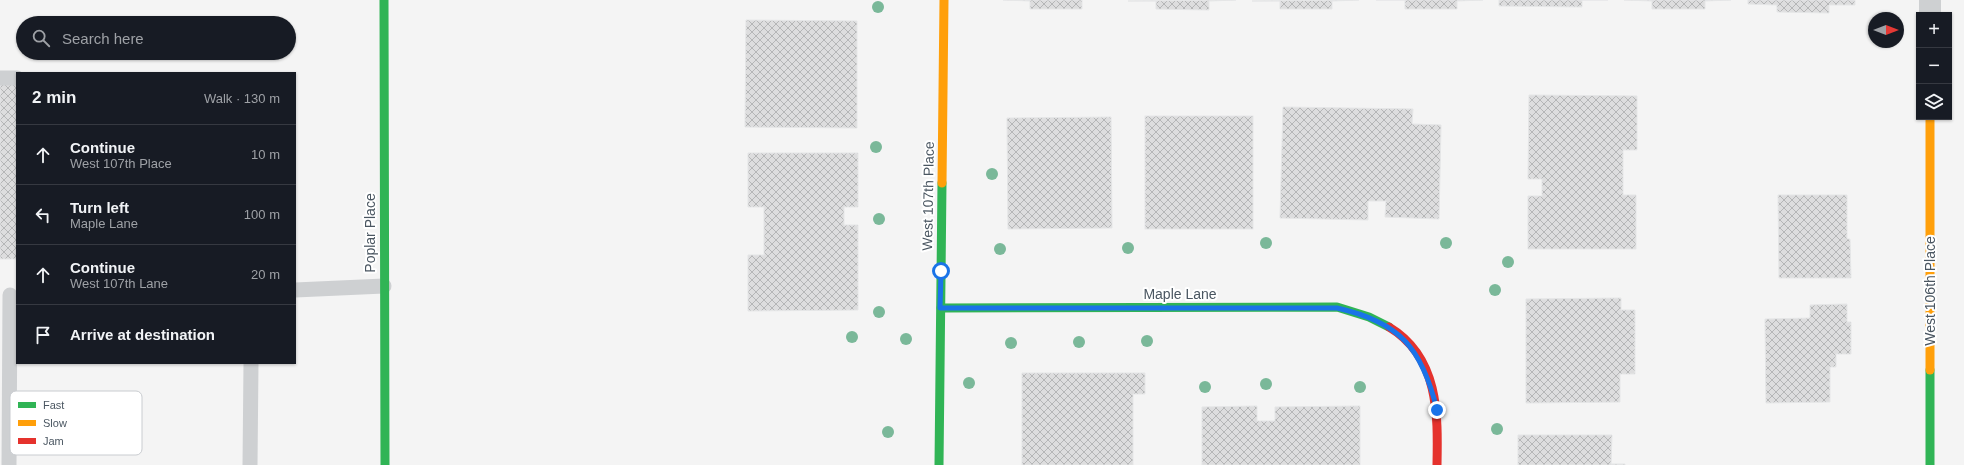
<!DOCTYPE html>
<meta charset="utf-8">
<style>
body{margin:0;font-family:Helvetica,sans-serif;background:#242831;color:#f1f3f6}
.controls{position:absolute;right:12px;top:12px;display:grid;overflow:hidden;border-radius:0px;box-shadow:0 1px 3px #0004}
.controls button{width:36px;height:36px;display:grid;place-items:center;padding:0;border:0;border-bottom:1px solid #363941;background:#171b24;color:#f1f3f6;font:20px sans-serif}
.compass{position:absolute;left:1868px;top:12px;width:36px;height:36px;border-radius:50%;background:#171b24;box-shadow:0 1px 3px #0004;rotate:90deg}
.stop{position:absolute;width:12px;height:12px;margin:-9px;border:3px solid #1a73e8;border-radius:50%;background:#fff}
.stop.end{background:#1a73e8;border-color:#fff;box-shadow:0 1px 4px #0008}
.list{margin:0;padding:0;list-style:none}
h2{display:flex;justify-content:space-between;align-items:center;height:52px;margin:0;padding:0 16px;font-size:17px}
h2 small{font-size:13px;font-weight:400;color:#9ea1a6}
.list li{display:grid;grid-template-columns:26px 1fr auto;gap:12px;align-items:center;box-sizing:border-box;height:60px;padding:0 16px;border-top:1px solid #363941}
.list b{display:block;font-size:15px;white-space:nowrap}
.list p{margin:0;font-size:13px;white-space:nowrap;color:#9ea1a6}
.list em{font-size:13px;font-style:normal;color:#9ea1a6}
.icon{flex:none;width:22px;height:22px;fill:none;stroke:currentColor;stroke-width:2;stroke-linecap:round;stroke-linejoin:round}
.map{position:relative;flex:none;width:1964px;height:465px;overflow:hidden}
.search{position:absolute;background:#171b24;box-shadow:0 1px 3px #0004;left:16px;top:16px;width:280px;height:44px;display:flex;align-items:center;gap:10px;box-sizing:border-box;padding:0 14px;border-radius:22px;color:#9ea1a6;font-size:15px}
.panel{position:absolute;background:#171b24;box-shadow:0 1px 3px #0004;left:16px;top:72px;width:280px;height:292px;border-radius:0px}
.map>svg:first-child{display:block}
.building{fill:url(#building-cross-hatch);stroke:#e5e6e7}
.lines{fill:none;stroke-linecap:round;stroke-linejoin:round}
.lane{stroke:#ced0d2;stroke-width:15}
.street{stroke:#ced0d2;stroke-width:22}
.fast{stroke:#30b455;stroke-width:9}
.slow{stroke:#ff9f0a;stroke-width:9}
.jam{stroke:#e5322d;stroke-width:9}
.tree{fill:#7ab899}
.route{stroke:#1a73e8;stroke-width:5}
.labels{text-anchor:middle;stroke-width:4;stroke-linejoin:round;paint-order:stroke}
.street-label{font-size:14px;fill:#4a5661;stroke:#fff}
.key{fill:#fff;stroke:#c9ccd0;stroke-width:1}
.key-label{font-size:11px;fill:#4a5661}
</style>
<div class="map">
<svg width="1964" height="465" viewBox="0 0 1964 465">
<defs>
<pattern id="building-cross-hatch" width="8" height="8" patternUnits="userSpaceOnUse"><rect width="8" height="8" fill="#ddddde"/><path d="M0 0l8 8M0 8l8-8" fill="none" stroke="#b5b6b7"/></pattern>
</defs>
<rect width="100%" height="100%" fill="#f4f4f4"/>
<!-- building -->
<g class="building">
<polygon points="1003,0 1082,0 1082,9 1030,9 1030,1"/>
<polygon points="1236,0 1209,1 1209,10 1156,9 1156,1 1128,1"/>
<polygon points="1359,0 1332,1 1332,9 1280,9 1280,1 1252,1"/>
<polygon points="1376,0 1483,0 1457,1 1457,9 1405,9 1405,0"/>
<polygon points="1499,0 1608,0 1582,0 1582,7 1499,6"/>
<polygon points="1624,0 1731,0 1705,1 1705,9 1652,9 1652,1"/>
<polygon points="1748,0 1855,0 1855,5 1829,5 1829,13 1777,12 1777,5 1748,4"/>
<polygon points="746,20 857,21 857,128 745,127"/>
<rect x="0" y="84" width="17" height="175"/>
<polygon points="1529,95 1637,96 1637,150 1623,150 1623,195 1636,195 1636,249 1528,249 1528,196 1542,196 1542,179 1528,179"/>
<polygon points="1283,107 1413,109 1412,124 1441,125 1439,219 1385,217 1386,201 1368,201 1368,220 1280,218"/>
<rect x="1145" y="116" width="108" height="113"/>
<polygon points="1111,117 1112,228 1008,229 1007,118"/>
<polygon points="748,153 858,153 858,207 844,207 844,225 858,225 858,310 748,311 748,255 764,255 764,207 748,207"/>
<polygon points="1778,195 1847,195 1847,239 1850,239 1851,278 1779,278"/>
<polygon points="1621,298 1621,310 1635,310 1635,374 1620,374 1620,402 1526,403 1526,299"/>
<polygon points="1847,304 1847,322 1851,322 1851,354 1836,354 1836,367 1830,367 1830,402 1766,403 1765,319 1810,318 1810,305"/>
<polygon points="1022,373 1145,373 1145,394 1133,394 1133,465 1022,465"/>
<polygon points="1257,406 1257,421 1275,421 1275,407 1360,406 1360,465 1202,465 1202,407"/>
<polygon points="1518,435 1612,435 1611,464 1625,464 1625,465 1518,465"/>
</g>
<g class="lines">
<!-- lane -->
<g class="lane">
<polyline points="0,78 17,78"/>
<polyline points="295,290 384,286"/>
<polyline points="9,465 10,295"/>
<polyline points="250,465 251,363"/>
</g>
<!-- street -->
<polyline class="street" points="1930,0 1930,15"/>
<!-- fast -->
<g class="fast">
<polyline points="384,0 385,465"/>
<polyline points="941,308 1337,307 1369,317 1389,327"/>
<polyline points="1930,370 1930,465"/>
<polyline points="939,465 942,183"/>
</g>
<!-- slow -->
<g class="slow">
<polyline points="1930,117 1930,370"/>
<polyline points="942,183 944,0"/>
</g>
<!-- jam -->
<path class="jam" d="M1389,327c50,30 49,87 48,138"/>
</g>
<!-- trees -->
<g class="tree">
<circle cx="878" cy="7" r="6"/>
<circle cx="876" cy="147" r="6"/>
<circle cx="992" cy="174" r="6"/>
<circle cx="879" cy="219" r="6"/>
<circle cx="1266" cy="243" r="6"/>
<circle cx="1446" cy="243" r="6"/>
<circle cx="1128" cy="248" r="6"/>
<circle cx="1000" cy="249" r="6"/>
<circle cx="1508" cy="262" r="6"/>
<circle cx="1495" cy="290" r="6"/>
<circle cx="879" cy="312" r="6"/>
<circle cx="852" cy="337" r="6"/>
<circle cx="906" cy="339" r="6"/>
<circle cx="1147" cy="341" r="6"/>
<circle cx="1079" cy="342" r="6"/>
<circle cx="1011" cy="343" r="6"/>
<circle cx="969" cy="383" r="6"/>
<circle cx="1266" cy="384" r="6"/>
<circle cx="1205" cy="387" r="6"/>
<circle cx="1360" cy="387" r="6"/>
<circle cx="1497" cy="429" r="6"/>
<circle cx="888" cy="432" r="6"/>
</g>
<g class="lines">
<!-- route -->
<path class="route" d="M941,271l-1,37h397c63,14 85,40 100,102"/>
</g>
<g class="labels">
<!-- street labels -->
<g class="street-label">
<text transform="translate(928 196) rotate(-89)" y="5">West 107th Place</text>
<text transform="translate(370 233) rotate(-90)" y="5">Poplar Place</text>
<text transform="translate(1930 291) rotate(-90)" y="5">West 106th Place</text>
<text x="1180" y="299">Maple Lane</text>
</g>
</g>
<!-- legend -->
<rect x="10" y="391" width="132" height="64" rx="6" class="key"/>
<rect x="18" y="402" width="18" height="6" fill="#30b455"/>
<rect x="18" y="420" width="18" height="6" fill="#ff9f0a"/>
<rect x="18" y="438" width="18" height="6" fill="#e5322d"/>
<g class="key-label">
<text x="43" y="409">Fast</text>
<text x="43" y="427">Slow</text>
<text x="43" y="445">Jam</text>
</g>
</svg>
<div class="controls">
<button>+</button>
<button>−</button>
<button><svg class="icon" aria-label="layers" viewBox="0 0 24 24"><path d="M12 4l9 5-9 5-9-5zM3 14l9 5 9-5"/></svg></button>
</div>
<svg class="compass" viewBox="-18 -18 36 36"><path d="M0-13l5 13h-10z" fill="#e53935"/><path d="M0 13l5-13h-10z" fill="#9ea1a6"/></svg>
<div class="stop" style="left:941px;top:271px"></div>
<div class="stop end" style="left:1437px;top:410px"></div>
<div class="search"><svg class="icon" aria-label="search" viewBox="0 0 24 24"><circle cx="10" cy="10" r="6"/><path d="M15 15l6 6"/></svg>Search here</div>
<section class="panel">
<h2>2 min<small>Walk · 130 m</small></h2>
<ul class="list">
<li><svg class="icon" aria-label="ahead" viewBox="0 0 24 24"><path d="M12 20V5M6 11l6-6 6 6"/></svg><div><b>Continue</b><p>West 107th Place</p></div><em>10 m</em></li>
<li><svg class="icon" aria-label="left" viewBox="0 0 24 24"><path d="M17 20v-9H6M10 6l-5 5 5 5"/></svg><div><b>Turn left</b><p>Maple Lane</p></div><em>100 m</em></li>
<li><svg class="icon" aria-label="ahead" viewBox="0 0 24 24"><path d="M12 20V5M6 11l6-6 6 6"/></svg><div><b>Continue</b><p>West 107th Lane</p></div><em>20 m</em></li>
<li><svg class="icon" aria-label="arrive" viewBox="0 0 24 24"><path d="M6 21V4h12l-3 4 3 4H6"/></svg><div><b>Arrive at destination</b></div></li>
</ul>
</section>
</div>
